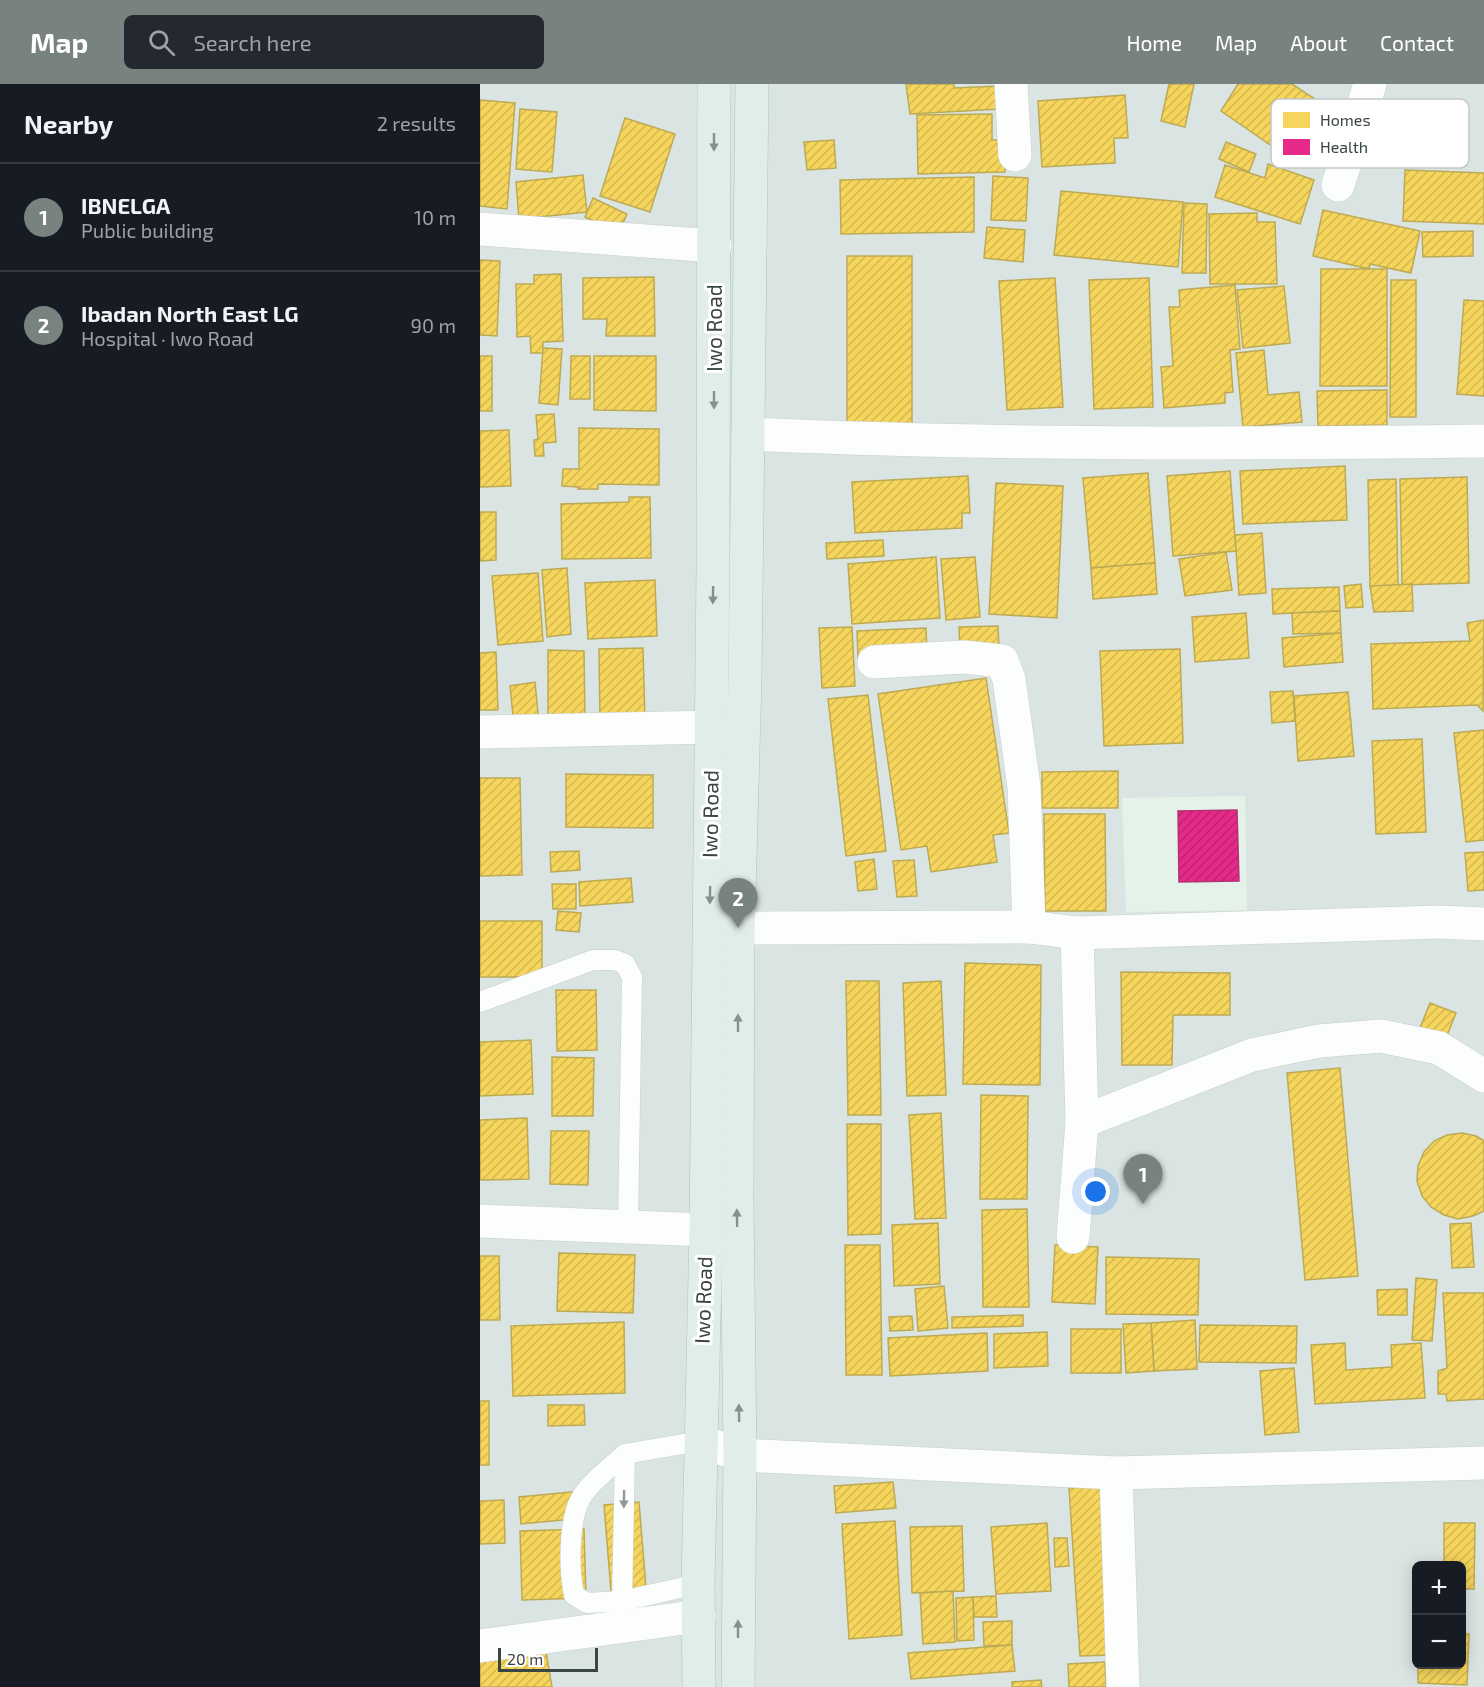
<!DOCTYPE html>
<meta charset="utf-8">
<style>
body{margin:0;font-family:"Exo 2",sans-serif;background:#242831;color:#f1f3f6}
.controls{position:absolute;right:18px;bottom:18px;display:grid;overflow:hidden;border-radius:9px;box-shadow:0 3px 15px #0003}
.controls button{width:54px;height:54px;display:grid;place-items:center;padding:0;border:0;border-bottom:2px solid #363941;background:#171b24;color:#f1f3f6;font:30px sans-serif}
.scale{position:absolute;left:18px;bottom:15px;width:100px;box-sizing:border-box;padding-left:6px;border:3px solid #394642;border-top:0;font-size:16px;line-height:21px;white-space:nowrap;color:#394642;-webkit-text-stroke:4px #fff;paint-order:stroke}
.you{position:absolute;left:616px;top:1108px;width:21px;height:21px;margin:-15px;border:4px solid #fff;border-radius:50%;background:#1a73e8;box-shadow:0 0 0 9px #1a73e833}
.badge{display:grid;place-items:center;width:39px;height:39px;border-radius:50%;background:#78827f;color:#fff;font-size:20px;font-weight:700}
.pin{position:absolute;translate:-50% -50px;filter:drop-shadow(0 2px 3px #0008)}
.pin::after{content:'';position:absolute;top:32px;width:21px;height:18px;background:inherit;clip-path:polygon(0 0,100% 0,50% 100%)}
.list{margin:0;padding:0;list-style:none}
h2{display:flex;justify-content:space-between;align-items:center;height:78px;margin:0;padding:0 24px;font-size:26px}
h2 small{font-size:20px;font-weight:400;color:#9ea1a6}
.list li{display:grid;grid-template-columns:39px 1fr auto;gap:18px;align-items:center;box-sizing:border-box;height:108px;padding:0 24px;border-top:2px solid #363941}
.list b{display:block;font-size:22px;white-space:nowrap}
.list p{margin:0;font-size:20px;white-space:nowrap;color:#9ea1a6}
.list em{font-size:20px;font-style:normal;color:#9ea1a6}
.icon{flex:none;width:33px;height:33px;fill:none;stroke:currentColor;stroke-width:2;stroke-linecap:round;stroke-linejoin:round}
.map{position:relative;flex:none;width:1004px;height:1603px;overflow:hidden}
header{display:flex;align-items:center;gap:36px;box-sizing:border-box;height:84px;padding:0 30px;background:#78827f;color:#fff}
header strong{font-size:28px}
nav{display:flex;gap:33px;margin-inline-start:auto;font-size:21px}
.search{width:420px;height:54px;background:#242831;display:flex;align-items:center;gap:15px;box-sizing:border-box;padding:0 21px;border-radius:9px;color:#9ea1a6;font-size:22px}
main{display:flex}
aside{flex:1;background:#171b24}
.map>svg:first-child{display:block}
.residential{fill:#dae4e2;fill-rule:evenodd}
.medical{fill:#e5f2e9}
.homes{fill:url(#homes-hatch);stroke:#bdaa54;stroke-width:1.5}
.health{fill:url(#health-hatch);stroke:#b33274;stroke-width:1.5}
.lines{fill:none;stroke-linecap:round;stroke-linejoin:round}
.service-casing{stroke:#cacfce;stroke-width:21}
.minor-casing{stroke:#cacfce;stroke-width:34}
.trunk-casing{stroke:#aac6be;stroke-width:34}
.service{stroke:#fcfdfd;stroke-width:20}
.minor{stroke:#fcfdfd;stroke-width:33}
.trunk{stroke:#e1edea;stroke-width:33}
.oneway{fill:#85918e}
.oneway2{fill:#919896}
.labels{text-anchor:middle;stroke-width:6;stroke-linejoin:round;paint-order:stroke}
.street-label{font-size:21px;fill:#394642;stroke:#fff}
.key{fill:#fff;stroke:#c4c8c6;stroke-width:1.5}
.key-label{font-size:16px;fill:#394642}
</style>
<header>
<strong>Map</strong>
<div class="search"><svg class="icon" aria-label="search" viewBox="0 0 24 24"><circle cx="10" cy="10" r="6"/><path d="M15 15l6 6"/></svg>Search here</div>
<nav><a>Home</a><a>Map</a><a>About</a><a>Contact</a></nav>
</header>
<main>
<aside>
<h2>Nearby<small>2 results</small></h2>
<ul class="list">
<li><span class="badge">1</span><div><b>IBNELGA</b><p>Public building</p></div><em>10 m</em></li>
<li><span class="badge">2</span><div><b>Ibadan North East LG</b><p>Hospital · Iwo Road</p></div><em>90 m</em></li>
</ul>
</aside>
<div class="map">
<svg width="1004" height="1603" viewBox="0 0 1004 1603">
<defs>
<pattern id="homes-hatch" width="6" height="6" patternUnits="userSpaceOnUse" patternTransform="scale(1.5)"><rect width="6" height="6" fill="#f6d55c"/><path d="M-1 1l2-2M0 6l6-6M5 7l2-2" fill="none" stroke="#d4b851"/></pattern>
<pattern id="health-hatch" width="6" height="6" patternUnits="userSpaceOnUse" patternTransform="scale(1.5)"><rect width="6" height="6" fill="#e7298a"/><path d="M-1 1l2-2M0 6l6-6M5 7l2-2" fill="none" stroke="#bc2572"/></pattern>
</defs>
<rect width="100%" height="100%" fill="#ecf1f0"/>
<!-- residential -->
<path class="residential" d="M0,0h1004v1603h-1004zM936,1482h46v98h-46z"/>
<!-- medical -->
<polygon class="medical" points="765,712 767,826 646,828 642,714"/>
<!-- homes -->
<g class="homes">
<polygon points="426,0 474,0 474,4 519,2 520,25 430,30"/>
<polygon points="689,0 714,0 705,43 681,37"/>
<polygon points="758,0 812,0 847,23 812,76 741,27"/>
<polygon points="645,11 648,54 634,54 635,79 562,83 558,17"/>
<polygon points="0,16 35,19 27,125 0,122"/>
<polygon points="40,25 77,28 72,88 36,85"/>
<polygon points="512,30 512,56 524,56 525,88 438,90 437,31"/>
<polygon points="145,34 195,50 170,128 120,112"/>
<polygon points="354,56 356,84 327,86 324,58"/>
<polygon points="746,58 776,70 769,88 739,75"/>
<polygon points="788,80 834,96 820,140 735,113 745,81 785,94"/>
<polygon points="925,86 1004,89 1004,140 923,137"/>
<polygon points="103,91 107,128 39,135 36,98"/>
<polygon points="513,92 548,94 546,137 511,136"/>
<polygon points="494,93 494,148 361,150 360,96"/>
<polygon points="581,107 703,118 698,183 574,171"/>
<polygon points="113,114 147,130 139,148 105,133"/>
<polygon points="704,119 727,120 726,189 702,189"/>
<polygon points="843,126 940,147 931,189 890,180 889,185 833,172"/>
<polygon points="777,129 777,138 795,138 797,200 730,200 729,130"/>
<polygon points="507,143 545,146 543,178 504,174"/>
<polygon points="993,147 993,172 943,173 942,148"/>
<rect x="367" y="172" width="65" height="172"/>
<polygon points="0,176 20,177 17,252 0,251"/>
<polygon points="841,185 907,185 907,302 840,302"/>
<polygon points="81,190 83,257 63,258 63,269 51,269 50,252 37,253 36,200 54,200 54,191"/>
<polygon points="174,193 175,252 126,252 127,235 103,235 103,194"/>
<polygon points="575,194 583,323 527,326 519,197"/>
<polygon points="669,194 673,323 614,325 609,196"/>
<polygon points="911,196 936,196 936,333 910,333"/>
<polygon points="755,201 760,265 750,266 753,308 745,309 745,319 684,324 681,283 693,282 689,223 700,223 699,206"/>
<polygon points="804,202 810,259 763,264 757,206"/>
<polygon points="984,216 1004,217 1004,312 977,310"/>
<polygon points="63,264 82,265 78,321 59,319"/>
<polygon points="784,266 788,311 819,308 822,338 763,343 756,269"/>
<rect x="0" y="272" width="12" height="55"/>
<polygon points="91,272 110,272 110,315 90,315"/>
<polygon points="114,272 176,272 176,327 114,326"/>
<polygon points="907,306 907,341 838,342 837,307"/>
<polygon points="74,330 76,358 63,359 64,372 55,372 54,356 58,355 56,331"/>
<polygon points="99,344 179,345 179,401 118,400 118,405 98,405 99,403 82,402 83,385 99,385"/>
<polygon points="29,346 31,402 0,403 0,347"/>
<polygon points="865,382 867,436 763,440 760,387"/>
<polygon points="750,387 756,467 693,472 687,392"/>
<polygon points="668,389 675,479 611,484 603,394"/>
<polygon points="488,392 490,429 482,429 482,444 375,449 372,398"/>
<polygon points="987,393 989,499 922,501 920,395"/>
<polygon points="916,395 918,502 890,502 888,396"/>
<polygon points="516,399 583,402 577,534 509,530"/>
<polygon points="149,413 170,413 171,474 82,475 81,420 149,418"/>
<polygon points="0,428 16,428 16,476 0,477"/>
<polygon points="782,449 786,509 759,511 755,451"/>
<polygon points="403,456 404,472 347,475 346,459"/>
<polygon points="746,468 752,506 705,512 699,475"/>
<polygon points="456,473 460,534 372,540 368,480"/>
<polygon points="495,473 500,533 466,536 461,475"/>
<polygon points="675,479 677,510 613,515 611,484"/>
<polygon points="87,484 91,550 67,553 62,486"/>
<polygon points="58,489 63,557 18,561 12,492"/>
<polygon points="175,496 177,552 108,555 105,499"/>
<polygon points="881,500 883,523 866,524 864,502"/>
<polygon points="932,500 933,527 894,528 890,502"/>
<polygon points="859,503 860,527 793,530 792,505"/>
<polygon points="860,527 861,549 813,550 812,529"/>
<polygon points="766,529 769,574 715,578 712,533"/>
<polygon points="1004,536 1003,627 997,621 893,625 891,560 990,557 987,539"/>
<polygon points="518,542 519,566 480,567 479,543"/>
<polygon points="372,543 375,602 342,604 339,544"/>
<polygon points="446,544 447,569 378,573 377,547"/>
<polygon points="861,549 863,578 804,583 802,554"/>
<polygon points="163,564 165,637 120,639 119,565"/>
<polygon points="700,565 703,659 624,662 620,567"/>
<polygon points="68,566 104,567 105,635 68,636"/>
<polygon points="16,568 18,626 0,626 0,569"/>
<polygon points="506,594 529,749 513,751 517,778 451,788 447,762 421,766 398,610"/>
<polygon points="55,598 59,639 34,642 30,602"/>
<polygon points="813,607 815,637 792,639 790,608"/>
<polygon points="868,608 874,672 818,677 814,612"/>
<polygon points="388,611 406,767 366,772 348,615"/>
<polygon points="1004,646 1004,756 986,758 974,649"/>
<polygon points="942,655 946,748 896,750 892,657"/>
<polygon points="638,687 638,724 562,724 562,688"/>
<polygon points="86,690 173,691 173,744 86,743"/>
<polygon points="0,694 40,694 42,791 0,792"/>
<polygon points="564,730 625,730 626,827 565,827"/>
<polygon points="99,767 100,786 71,788 70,768"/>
<polygon points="1004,768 1004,806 988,807 985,769"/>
<polygon points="394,775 397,805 378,807 375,778"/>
<polygon points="434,776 437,812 417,813 413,777"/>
<polygon points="151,794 153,818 100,822 99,798"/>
<polygon points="72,800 96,800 96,825 73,825"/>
<polygon points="78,827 101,829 99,848 76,846"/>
<rect x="0" y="837" width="62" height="56"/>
<polygon points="485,879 561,881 560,1001 483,1000"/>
<polygon points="641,888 750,889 750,931 693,931 692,981 642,981"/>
<polygon points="366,897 399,897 401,1031 368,1031"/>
<polygon points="461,897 466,1011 427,1012 423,899"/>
<polygon points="76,906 116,906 117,966 77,967"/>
<polygon points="950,919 976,929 964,959 938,949"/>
<polygon points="51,956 53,1010 0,1012 0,958"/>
<polygon points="72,973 114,974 113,1032 72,1032"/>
<polygon points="860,984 878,1192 825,1196 807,989"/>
<polygon points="501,1011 548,1012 547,1115 500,1115"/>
<polygon points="461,1029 466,1134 435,1135 429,1031"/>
<polygon points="47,1034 49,1095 0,1096 0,1036"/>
<polygon points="367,1040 401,1040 401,1150 368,1151"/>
<polygon points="71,1047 109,1047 108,1101 70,1100"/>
<polygon points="982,1049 996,1052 1004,1057 1004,1127 993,1132 978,1135 964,1131 951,1123 942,1112 937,1097 938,1082 944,1068 954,1057 967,1051"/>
<polygon points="547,1125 549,1223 503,1223 502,1126"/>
<polygon points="458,1139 460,1200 414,1202 412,1141"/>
<polygon points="991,1139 994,1183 972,1184 970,1140"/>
<polygon points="365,1161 400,1161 402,1291 366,1291"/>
<polygon points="575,1161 618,1163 615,1220 572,1218"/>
<polygon points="79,1169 155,1171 153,1229 77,1227"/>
<polygon points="0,1172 19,1172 20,1236 0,1236"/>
<polygon points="626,1173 719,1175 718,1231 626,1230"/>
<polygon points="936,1194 957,1196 952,1257 932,1256"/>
<polygon points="464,1202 468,1244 438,1247 435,1205"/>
<polygon points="927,1205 927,1231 898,1231 897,1206"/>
<polygon points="963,1209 1004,1209 1004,1315 967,1317 966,1310 958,1310 958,1287 967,1284"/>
<polygon points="543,1231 543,1242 472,1244 472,1233"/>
<polygon points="432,1232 433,1246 410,1247 409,1233"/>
<polygon points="715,1236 717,1285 674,1287 671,1239"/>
<polygon points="144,1238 145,1309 33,1312 31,1242"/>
<polygon points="671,1239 674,1287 646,1289 643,1240"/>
<polygon points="720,1241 817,1242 816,1279 719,1278"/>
<rect x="591" y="1245" width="50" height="44"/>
<polygon points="567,1248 568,1282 514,1284 514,1250"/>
<polygon points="507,1249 508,1287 410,1292 408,1254"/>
<polygon points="865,1259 866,1286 912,1283 911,1261 941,1259 945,1314 835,1320 831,1261"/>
<polygon points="814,1284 819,1348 785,1351 780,1287"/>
<rect x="0" y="1317" width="9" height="64"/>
<polygon points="68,1321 104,1321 105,1341 68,1342"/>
<polygon points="413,1398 416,1424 356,1429 354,1402"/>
<polygon points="622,1402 632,1571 600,1572 589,1404"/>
<polygon points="101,1407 103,1434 41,1440 39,1413"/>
<polygon points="24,1416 25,1459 0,1460 0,1417"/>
<polygon points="159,1418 166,1504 131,1507 124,1421"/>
<polygon points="415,1437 422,1551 369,1555 362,1440"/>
<polygon points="567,1439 571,1507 516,1510 511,1443"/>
<polygon points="964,1439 995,1439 994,1505 982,1505 982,1482 964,1482"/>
<polygon points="482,1442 484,1507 432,1509 430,1443"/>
<polygon points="104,1445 106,1514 42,1516 40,1447"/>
<polygon points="574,1454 587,1454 589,1482 575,1483"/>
<polygon points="473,1507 475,1558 443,1560 440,1509"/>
<polygon points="516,1512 517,1533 494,1533 493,1513"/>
<polygon points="493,1513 494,1556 477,1557 476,1514"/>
<polygon points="532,1537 532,1561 504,1562 503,1538"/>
<polygon points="982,1550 989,1550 987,1601 938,1599 938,1580 982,1580"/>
<polygon points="532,1561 535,1587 431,1595 428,1569"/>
<polygon points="66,1568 72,1603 0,1603 0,1578"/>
<polygon points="625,1578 626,1603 589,1603 588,1580"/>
<polygon points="561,1596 562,1603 532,1603 532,1598"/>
</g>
<!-- health -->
<polygon class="health" points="757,726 759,797 699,798 698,727"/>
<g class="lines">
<!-- service casing -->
<g class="service-casing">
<g id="service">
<polyline points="0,918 113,876 135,876 145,880 152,893 148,1143"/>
<polyline points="218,1500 142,1517 145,1370 220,1357"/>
<path d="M142,1517l-35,2 -13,-8c-5,-24 -6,-75 7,-97 10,-17 30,-31 44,-44"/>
</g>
</g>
<!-- minor casing -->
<g class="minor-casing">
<g id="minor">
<polyline points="531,0 535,71"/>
<polyline points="858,101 890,0"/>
<polyline points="0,145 235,162"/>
<path d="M268,350c245,11 490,10 736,7"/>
<polyline points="394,578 484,573 522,577 529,595 544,703 549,843"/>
<polyline points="0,648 232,643"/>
<polyline points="258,844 549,843 597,849 959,838 1004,840"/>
<polyline points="602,1038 772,971 839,957 901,952 959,964 1004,992"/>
<polyline points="0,1137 226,1146"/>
<polyline points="593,1153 602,1038 597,849"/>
<polyline points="220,1357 260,1371 636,1389 1004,1379"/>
<polyline points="636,1389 643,1603"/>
<polyline points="0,1562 219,1532"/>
</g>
</g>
<!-- trunk casing -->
<g class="trunk-casing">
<g id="trunk">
<polyline points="219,1603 218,1500 226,1146 233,487 234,0"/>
<polyline points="258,1603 260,1371 257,1115 258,844 265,595 272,0"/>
</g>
</g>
<!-- service -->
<use href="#service" class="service"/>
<!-- minor -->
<use href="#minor" class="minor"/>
<!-- trunk -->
<use href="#trunk" class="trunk"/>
</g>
<!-- one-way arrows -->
<defs><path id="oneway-solid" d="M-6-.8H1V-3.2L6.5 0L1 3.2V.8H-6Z" transform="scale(1.5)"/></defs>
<g class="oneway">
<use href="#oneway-solid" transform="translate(234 58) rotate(90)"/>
<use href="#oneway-solid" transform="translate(234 316) rotate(90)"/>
<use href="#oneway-solid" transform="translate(233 511) rotate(91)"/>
<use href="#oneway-solid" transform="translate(230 811) rotate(91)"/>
<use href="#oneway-solid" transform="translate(258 939) rotate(-90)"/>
<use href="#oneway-solid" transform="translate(257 1134) rotate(-91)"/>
<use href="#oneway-solid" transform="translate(259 1329) rotate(-91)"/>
<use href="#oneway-solid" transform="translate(258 1545) rotate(-90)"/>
</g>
<use class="oneway2" href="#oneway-solid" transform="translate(144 1415) rotate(91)"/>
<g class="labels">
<!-- street labels -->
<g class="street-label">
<text transform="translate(235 244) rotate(-90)" y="7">Iwo Road</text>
<text transform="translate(231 730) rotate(-89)" y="7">Iwo Road</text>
<text transform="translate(224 1216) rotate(-88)" y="7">Iwo Road</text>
</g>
</g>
<!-- legend -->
<rect x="791" y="15" width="198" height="69" rx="9" class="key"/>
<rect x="803" y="28" width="27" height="16" fill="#f6d55c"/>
<rect x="803" y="55" width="27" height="16" fill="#e7298a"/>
<g class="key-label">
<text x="840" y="42">Homes</text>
<text x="840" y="69">Health</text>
</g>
</svg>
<div class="controls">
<button>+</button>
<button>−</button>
</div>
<div class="scale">20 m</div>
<div class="you"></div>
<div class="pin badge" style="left:663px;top:1120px">1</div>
<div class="pin badge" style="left:258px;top:844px">2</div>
</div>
</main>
